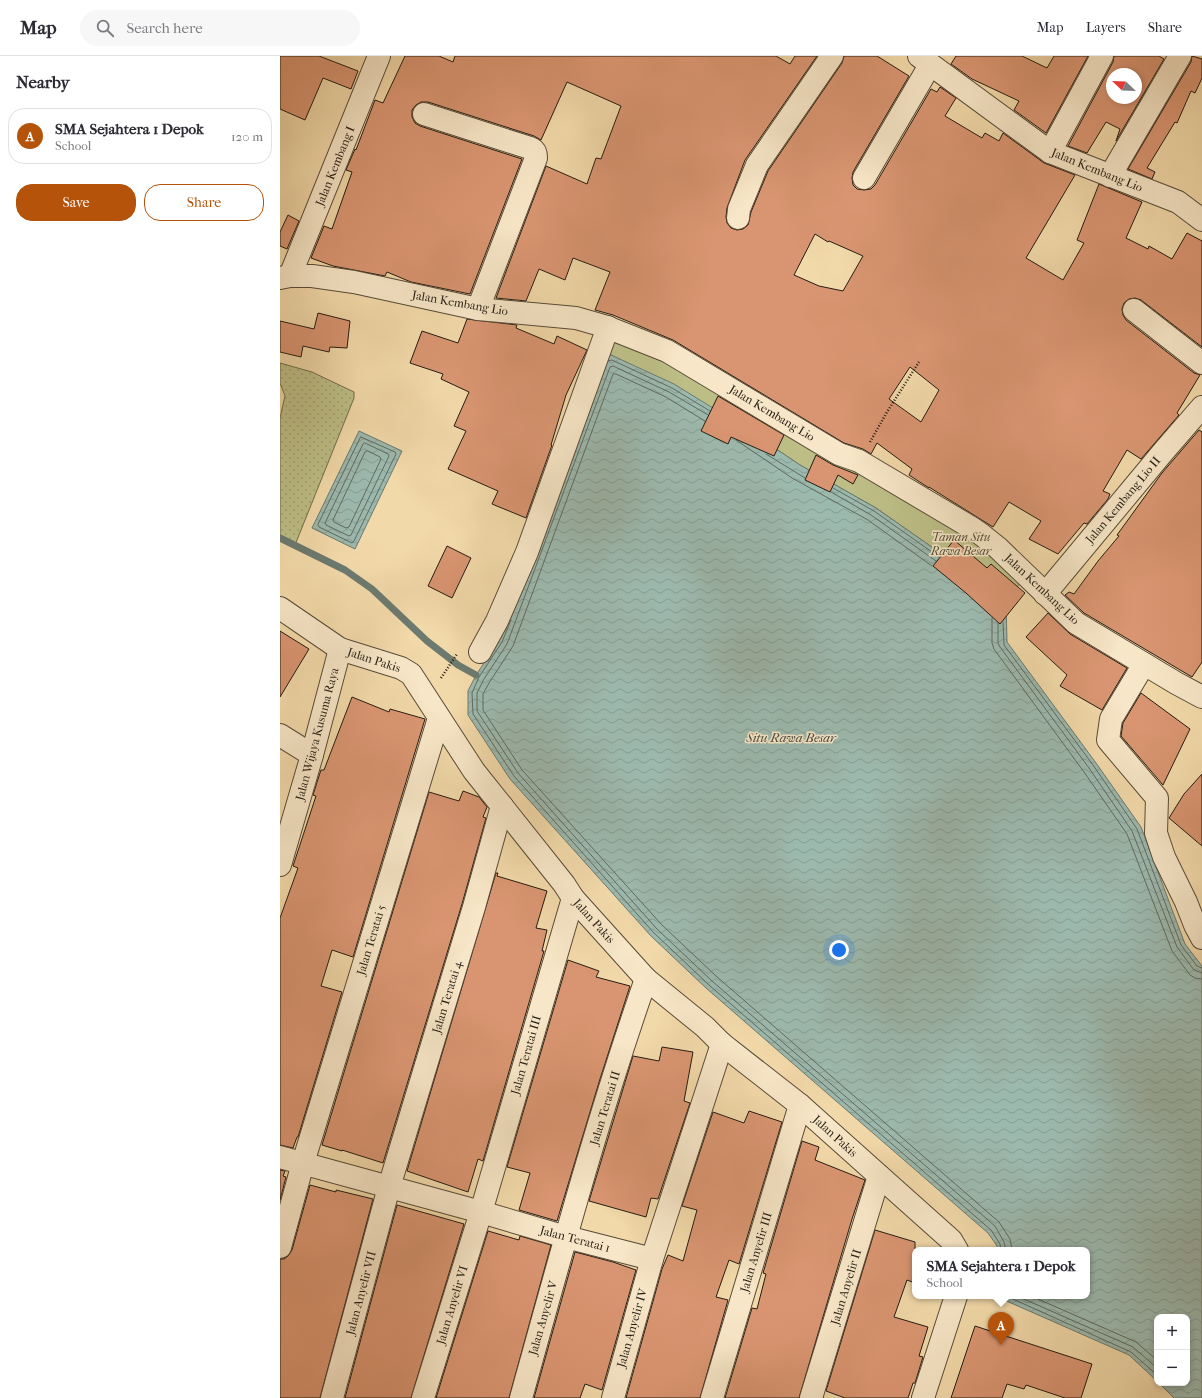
<!DOCTYPE html>
<meta charset="utf-8">
<style>
body{margin:0;font-family:"IM FELL French Canon",serif;background:#f7f7f7;color:#2b2b33}
.controls{position:absolute;right:12px;bottom:12px;display:grid;overflow:hidden;border-radius:8px;box-shadow:0 2px 6px #0003}
.controls button{width:36px;height:36px;display:grid;place-items:center;padding:0;border:0;border-bottom:1px solid #e1e1e2;background:#fff;color:#2b2b33;font:20px sans-serif}
.compass{position:absolute;left:826px;top:12px;width:36px;height:36px;border-radius:50%;background:#fff;box-shadow:0 2px 6px #0003;rotate:293deg}
.you{position:absolute;left:559px;top:894px;width:14px;height:14px;margin:-10px;border:3px solid #fff;border-radius:50%;background:#1a73e8;box-shadow:0 0 0 6px #1a73e833}
.badge{display:grid;place-items:center;width:26px;height:26px;border-radius:50%;background:#b45309;color:#fff;font-size:13px;font-weight:700}
.pin{position:absolute;translate:-50% -33px;filter:drop-shadow(0 1px 2px #0008)}
.pin::after{content:'';position:absolute;top:21px;width:14px;height:12px;background:inherit;clip-path:polygon(0 0,100% 0,50% 100%)}
.popup{position:absolute;left:632px;top:1191px;width:178px;height:52px;box-sizing:border-box;display:grid;place-content:center;border-radius:8px;background:#fff;filter:drop-shadow(0 1px 3px #0005);font-size:13px;white-space:nowrap;color:#7c7c81}
.popup b{font-size:15px;color:#2b2b33}
.popup::after{content:'';position:absolute;left:50%;top:100%;margin-left:-8px;border:8px solid transparent;border-top-color:#fff}
.list{margin:0;padding:0;list-style:none}
h2{display:flex;justify-content:space-between;align-items:center;height:52px;margin:0;padding:0 16px;font-size:17px}
h2 small{font-size:13px;font-weight:400;color:#7c7c81}
.list li{display:grid;grid-template-columns:26px 1fr auto;gap:12px;align-items:center;box-sizing:border-box;height:56px;margin:0 8px 8px;padding:0 8px;border:1px solid #e1e1e2;border-radius:16px}
.list b{display:block;font-size:15px;white-space:nowrap}
.list p{margin:0;font-size:13px;white-space:nowrap;color:#7c7c81}
.list em{font-size:13px;font-style:normal;color:#7c7c81}
.actions{display:flex;gap:8px;padding:12px 16px}
.actions a{flex:1;padding:9px 0;border:1px solid #b45309;border-radius:16px;text-align:center;font-size:14px;color:#b45309}
.actions .main{background:#b45309;color:#fff}
.icon{flex:none;width:22px;height:22px;fill:none;stroke:currentColor;stroke-width:2;stroke-linecap:round;stroke-linejoin:round}
.map{position:relative;flex:none;width:922px;height:1342px;overflow:hidden}
header{display:flex;align-items:center;gap:24px;box-sizing:border-box;height:56px;padding:0 20px;background:#fff;border-bottom:1px solid #e1e1e2}
header strong{font-size:19px}
nav{display:flex;gap:22px;margin-inline-start:auto;font-size:14px}
.search{width:280px;height:36px;background:#f7f7f7;display:flex;align-items:center;gap:10px;box-sizing:border-box;padding:0 14px;border-radius:22px;color:#7c7c81;font-size:15px}
main{display:flex}
aside{flex:1;background:#fff}
.map>svg:first-child{display:block}
.grass{fill:url(#grass-dots);stroke:#706d4c}
.green{fill:#bdbe86;stroke:#706d4c}
.water{fill:url(#water-waves);stroke:#6c7a70}
.lines{fill:none;stroke-linecap:round;stroke-linejoin:round}
.shore{stroke:#606a60;stroke-width:1}
.stream{stroke:#6c7a70;stroke-width:7}
.building{fill:#d99571;stroke:#241c12;fill-rule:evenodd}
.minor-casing{stroke:#584b38;stroke-width:24}
.path{stroke:#241c12;stroke-width:2.5;stroke-dasharray:1 2;stroke-linecap:butt}
.minor{stroke:#f7e6c7;stroke-width:22}
.labels{text-anchor:middle;stroke-width:3;stroke-linejoin:round;paint-order:stroke}
.street-label{font-size:12px;fill:#241c12;stroke:#f7e6c7}
.park-label{font-size:12px;font-style:italic;fill:#524d35;stroke:#f7e6c7}
.water-label{font-size:13px;font-style:italic;fill:#484b41;stroke:#f7e6c7}
</style>
<header>
<strong>Map</strong>
<div class="search"><svg class="icon" aria-label="search" viewBox="0 0 24 24"><circle cx="10" cy="10" r="6"/><path d="M15 15l6 6"/></svg>Search here</div>
<nav><a>Map</a><a>Layers</a><a>Share</a></nav>
</header>
<main>
<aside>
<h2>Nearby<small></small></h2>
<ul class="list">
<li><span class="badge">A</span><div><b>SMA Sejahtera 1 Depok</b><p>School</p></div><em>120 m</em></li>
</ul>
<div class="actions"><a class="main">Save</a><a>Share</a></div>
</aside>
<div class="map">
<svg width="922" height="1342" viewBox="0 0 922 1342">
<defs>
<pattern id="grass-dots" width="8" height="8" patternUnits="userSpaceOnUse"><rect width="8" height="8" fill="#bdbe86"/><path d="M2 2h.1M6 6h.1" fill="none" stroke="#a2a373" stroke-width="1.8" stroke-linecap="round"/></pattern>
<pattern id="water-waves" width="16" height="10" patternUnits="userSpaceOnUse"><rect width="16" height="10" fill="#9cb9ae"/><path d="M0 5q4-4 8 0t8 0" fill="none" stroke="#869e95"/></pattern>
</defs>
<rect width="100%" height="100%" fill="#f2d9a9"/>
<filter id="stains"><feTurbulence type="fractalNoise" baseFrequency=".005" numOctaves="4"/><feColorMatrix values="0 0 0 0 .2 0 0 0 0 .09 0 0 0 0 .02 0 0 0 .5 -.17"/></filter>
<radialGradient id="worn" r=".72"><stop offset=".6" stop-color="#630" stop-opacity="0"/><stop offset="1" stop-color="#630" stop-opacity=".3"/></radialGradient>
<!-- grass -->
<polygon class="grass" points="0,307 32,316 74,336 74,342 15,489 0,482 0,362 5,340 0,327"/>
<!-- green -->
<polygon class="green" points="328,271 482,351 747,520 726,543 596,452 520,409 462,370 331,299 320,295"/>
<!-- water -->
<g class="water">
<polygon points="331,299 394,328 462,370 520,409 596,452 726,543 727,586 816,707 861,771 905,888 922,910 922,1342 894,1342 879,1327 907,1327 907,1261 877,1261 877,1325 849,1299 722,1243 722,1240 807,1240 807,1194 717,1194 717,1190 708,1177 426,932 371,880 230,723 188,659 188,635 196,619 208,601 322,305"/>
<polygon points="79,375 122,395 75,493 32,472"/>
</g>
<g class="lines">
<!-- shore -->
<g class="shore">
<polyline points="328,305 332,304 392,332 430,355"/>
<polyline points="428,359 389,336 333,310 330,311 227,588 204,623 197,637 197,655 238,717 377,873 432,925 715,1170 724,1186 726,1194"/>
<polyline points="425,365 386,341 336,318 333,318 233,590 209,627 203,638 203,654 242,714 382,869 436,920 719,1166 730,1183 732,1194"/>
<polygon points="81,381 115,396 116,398 74,485 72,487 39,471 38,469"/>
<polyline points="456,384 512,422 588,464 652,510"/>
<polygon points="85,387 108,398 109,400 71,479 69,480 46,469 45,467 83,388"/>
<polygon points="88,395 100,401 101,403 69,471 66,472 54,466 53,464 85,396"/>
<polyline points="486,398 525,422"/>
<polyline points="553,432 594,455 659,501"/>
<polyline points="551,436 591,459 656,505"/>
<polyline points="712,562 712,587 714,593 804,716 847,778 892,895 910,919 915,922 922,923"/>
<polyline points="231,564 222,586 199,621 192,637 193,658 234,720 374,877 429,929 711,1174 720,1188 721,1194"/>
<polyline points="723,566 724,589 813,709 857,773 901,889 917,910 922,912"/>
<polyline points="718,567 718,587 720,591 809,712 852,775 897,891 914,914 922,917"/>
<polyline points="726,1240 851,1296 877,1319"/>
<polyline points="737,1240 853,1291 877,1312"/>
<polyline points="751,1240 856,1286 877,1304"/>
</g>
<!-- stream -->
<polyline class="stream" points="0,482 65,514 92,533 147,585 178,609 196,619"/>
</g>
<!-- building -->
<g class="building">
<polygon points="0,0 39,0 78,15 71,33 43,22 25,64 0,53"/>
<path d="M125,0h34l14,6 2,-6h321l14,8 5,-8h22l-72,104 -18,48 -1,9 1,6 4,5 6,2 6,-1 5,-4 3,-13 17,-41 74,-108 2,-7h33l32,20 -56,96 -1,6 1,7 4,4 7,1 7,-1 4,-4 56,-96 6,3 3,-5 16,11 -11,18 37,22 3,-5 14,8 4,-8 41,30 31,12 -49,83 37,22 21,-37 -7,-3 22,-56 43,18 -16,36 22,11 1,-3 23,13 15,-26 15,8v106l-61,-47 -6,-2 -6,1 -5,4 -2,6 1,6 3,5 68,53 6,2 -23,38 2,2 -38,44 -14,-9 -24,41 7,3 -2,5 -21,25 -3,-1 -26,31 -29,-15 12,-18 -32,-19 -16,25 -64,-40v1l-20,-13 3,-6 -35,-26 -6,11 -8,-5 -19,-6 -171,-103 -60,-25 -18,-5 15,-38 -37,-14 -8,22 -26,-11 -13,32 -30,-3 50,-132 41,18 9,-26 5,1 20,-53 -54,-24 -26,58 -7,-4 -106,-34h-7l-5,3 -4,5v7l3,6 5,3 102,33 -52,135 -59,-12 -24,-10 -2,4 -52,-10 -22,-8 13,-32 8,3 20,-57 -6,-2 9,-21 1,1 19,-50 8,3zM535,178l13,8 1,-1 34,15 -20,35 -24,-5 -25,-11zM630,311l29,23 -18,32 -32,-23z"/>
<polygon points="676,0 742,0 767,12 774,0 808,0 766,77 734,54 739,45 692,23 671,8"/>
<path d="M834,0h45l5,3 -48,82 4,-12 -14,-7 -19,31 -19,-7 45,-84zM832,18h24v24h-24z"/>
<polygon points="912,0 922,3 922,22 915,37 911,35 897,67 895,66 867,112 875,116 872,123 848,113 911,6"/>
<polygon points="8,159 19,165 7,193 0,190 0,176"/>
<polygon points="38,257 70,265 67,292 50,291 49,296 23,290 21,301 0,296 0,265 34,273"/>
<polygon points="187,263 237,269 236,272 274,288 277,280 307,294 286,339 271,389 272,389 246,462 212,448 218,435 168,413 186,375 174,370 189,336 161,323 163,318 130,307 142,275 178,287"/>
<polygon points="438,340 504,379 494,400 451,381 448,388 421,375"/>
<polygon points="919,374 922,376 922,606 912,621 804,557 785,539 789,536 794,538 818,505 839,480 837,479 882,417"/>
<polygon points="536,399 553,409 578,419 573,428 558,419 550,436 525,424"/>
<polygon points="674,484 707,512 711,508 745,537 720,568 686,537 653,510"/>
<polygon points="167,490 191,502 172,542 148,530"/>
<polygon points="768,557 790,578 847,612 822,654 780,630 787,619 746,581"/>
<polygon points="0,575 29,593 0,641"/>
<polygon points="861,637 910,673 883,729 841,680 843,667"/>
<polygon points="72,641 109,656 110,653 145,663 73,901 52,894 41,930 62,936 18,1081 17,1081 13,1092 0,1089 0,862 18,812 13,810 36,740 33,739 39,720 41,714 44,714"/>
<polygon points="922,718 922,790 889,762 904,738"/>
<polygon points="183,735 199,741 207,751 203,761 206,762 182,848 103,1107 62,1094 62,1095 42,1089 149,736 179,745"/>
<polygon points="216,817 218,817 217,820 267,835 256,872 267,874 262,895 264,895 203,1105 198,1103 188,1136 127,1115"/>
<polygon points="288,904 319,915 316,921 350,930 320,1023 277,1165 239,1154 250,1117 227,1111"/>
<polygon points="382,991 413,996 404,1045 410,1047 378,1143 371,1142 366,1161 309,1145 353,1000 379,1005"/>
<polygon points="469,1055 502,1066 459,1208 449,1204 436,1241 448,1244 420,1342 346,1342 382,1213 388,1199 403,1205 417,1154 402,1150 433,1056 464,1067"/>
<polygon points="522,1085 539,1091 535,1104 585,1124 572,1163 519,1342 445,1342 472,1252 477,1253 486,1218 483,1217"/>
<polygon points="0,1114 5,1115 3,1120 6,1121 0,1144"/>
<polygon points="30,1129 56,1136 56,1134 93,1143 40,1342 0,1342 0,1203 4,1203 8,1200 12,1194"/>
<polygon points="117,1149 184,1168 131,1342 65,1342"/>
<polygon points="595,1174 635,1186 635,1227 627,1224 614,1261 648,1271 639,1300 643,1301 635,1327 633,1327 628,1342 565,1342 546,1335"/>
<polygon points="208,1175 239,1184 240,1180 271,1189 229,1342 156,1342"/>
<polygon points="295,1196 333,1206 356,1214 322,1334 305,1328 300,1342 254,1342"/>
<polygon points="695,1270 812,1308 801,1342 785,1342 746,1329 744,1333 727,1328 722,1342 671,1342"/>
</g>
<g class="lines">
<!-- minor casing -->
<g class="minor-casing">
<g id="minor">
<polyline points="639,0 770,96 898,146 922,164"/>
<path d="M144,58l106,34c5,2 6,4 6,10l-58,151"/>
<polyline points="770,96 822,0"/>
<polyline points="830,120 900,0"/>
<polyline points="584,122 650,9"/>
<polyline points="458,162 459,153 477,109 552,0"/>
<polyline points="10,220 99,0"/>
<polyline points="0,222 10,220 32,220 74,226 198,253 296,262 324,270 387,295 559,398 579,405 692,472 702,479 717,491 796,567 896,627 922,641"/>
<polyline points="854,254 922,307"/>
<polyline points="765,538 883,396 922,351"/>
<polyline points="0,552 60,593 121,612 131,618 194,715 284,828 293,842 366,923 425,971 442,988 520,1049 671,1184 677,1194"/>
<polyline points="200,596 217,565 247,496 328,271"/>
<polyline points="864,608 831,663 828,684 877,742 876,777 884,801 906,846 915,869 922,882"/>
<polyline points="0,679 32,699"/>
<polyline points="0,809 32,699 60,593"/>
<polyline points="0,1101 201,1156 286,1181 372,1203"/>
<polyline points="0,1191 23,1107 159,662"/>
<polyline points="52,1342 109,1131 194,851 222,750"/>
<polyline points="143,1342 201,1156 293,842"/>
<path d="M241,1342c39,-140 77,-282 125,-419"/>
<polyline points="333,1342 372,1203 442,988"/>
<polyline points="432,1342 520,1049"/>
<polyline points="531,1342 599,1120"/>
<polyline points="643,1342 676,1240"/>
</g>
</g>
<!-- path -->
<g class="path">
<polyline points="590,386 607,356 639,306"/>
<polyline points="161,622 177,598"/>
</g>
<!-- minor -->
<use href="#minor" class="minor"/>
</g>
<g class="labels">
<!-- street labels -->
<g class="street-label">
<text transform="translate(55 110) rotate(-68)" y="4">Jalan Kembang I</text>
<text transform="translate(817 114) rotate(22)" y="4">Jalan Kembang Lio</text>
<text transform="translate(180 247) rotate(10)" y="4">Jalan Kembang Lio</text>
<text transform="translate(492 357) rotate(31)" y="4">Jalan Kembang Lio</text>
<text transform="translate(843 444) rotate(-50)" y="4">Jalan Kembang Lio II</text>
<text transform="translate(762 533) rotate(43)" y="4">Jalan Kembang Lio</text>
<text transform="translate(94 604) rotate(18)" y="4">Jalan Pakis</text>
<text transform="translate(37 678) rotate(-75)" y="4">Jalan Wijaya Kusuma Raya</text>
<text transform="translate(314 865) rotate(48)" y="4">Jalan Pakis</text>
<text transform="translate(91 884) rotate(-73)" y="4">Jalan Teratai 5</text>
<text transform="translate(167 941) rotate(-73)" y="4">Jalan Teratai 4</text>
<text transform="translate(246 999) rotate(-74)" y="4">Jalan Teratai III</text>
<text transform="translate(325 1052) rotate(-73)" y="4">Jalan Teratai II</text>
<text transform="translate(555 1080) rotate(42)" y="4">Jalan Pakis</text>
<text transform="translate(295 1183) rotate(15)" y="4">Jalan Teratai 1</text>
<text transform="translate(476 1196) rotate(-73)" y="4">Jalan Anyelir III</text>
<text transform="translate(566 1231) rotate(-73)" y="4">Jalan Anyelir II</text>
<text transform="translate(81 1237) rotate(-75)" y="4">Jalan Anyelir VII</text>
<text transform="translate(172 1249) rotate(-73)" y="4">Jalan Anyelir VI</text>
<text transform="translate(263 1262) rotate(-74)" y="4">Jalan Anyelir V</text>
<text transform="translate(352 1272) rotate(-74)" y="4">Jalan Anyelir IV</text>
</g>
<!-- park labels -->
<g class="park-label">
<text x="681" y="485">Taman Situ<tspan x="681" dy="14">Rawa Besar</tspan></text>
</g>
<!-- water labels -->
<g class="water-label">
<text x="511" y="686">Situ Rawa Besar</text>
</g>
</g>
<rect width="100%" height="100%" filter="url(#stains)"/>
<rect width="100%" height="100%" fill="url(#worn)"/>
</svg>
<div class="controls">
<button>+</button>
<button>−</button>
</div>
<svg class="compass" viewBox="-18 -18 36 36"><path d="M0-13l5 13h-10z" fill="#e53935"/><path d="M0 13l5-13h-10z" fill="#7c7c81"/></svg>
<div class="you"></div>
<div class="pin badge" style="left:721px;top:1289px">A</div>
<div class="popup"><b>SMA Sejahtera 1 Depok</b>School</div>
</div>
</main>
